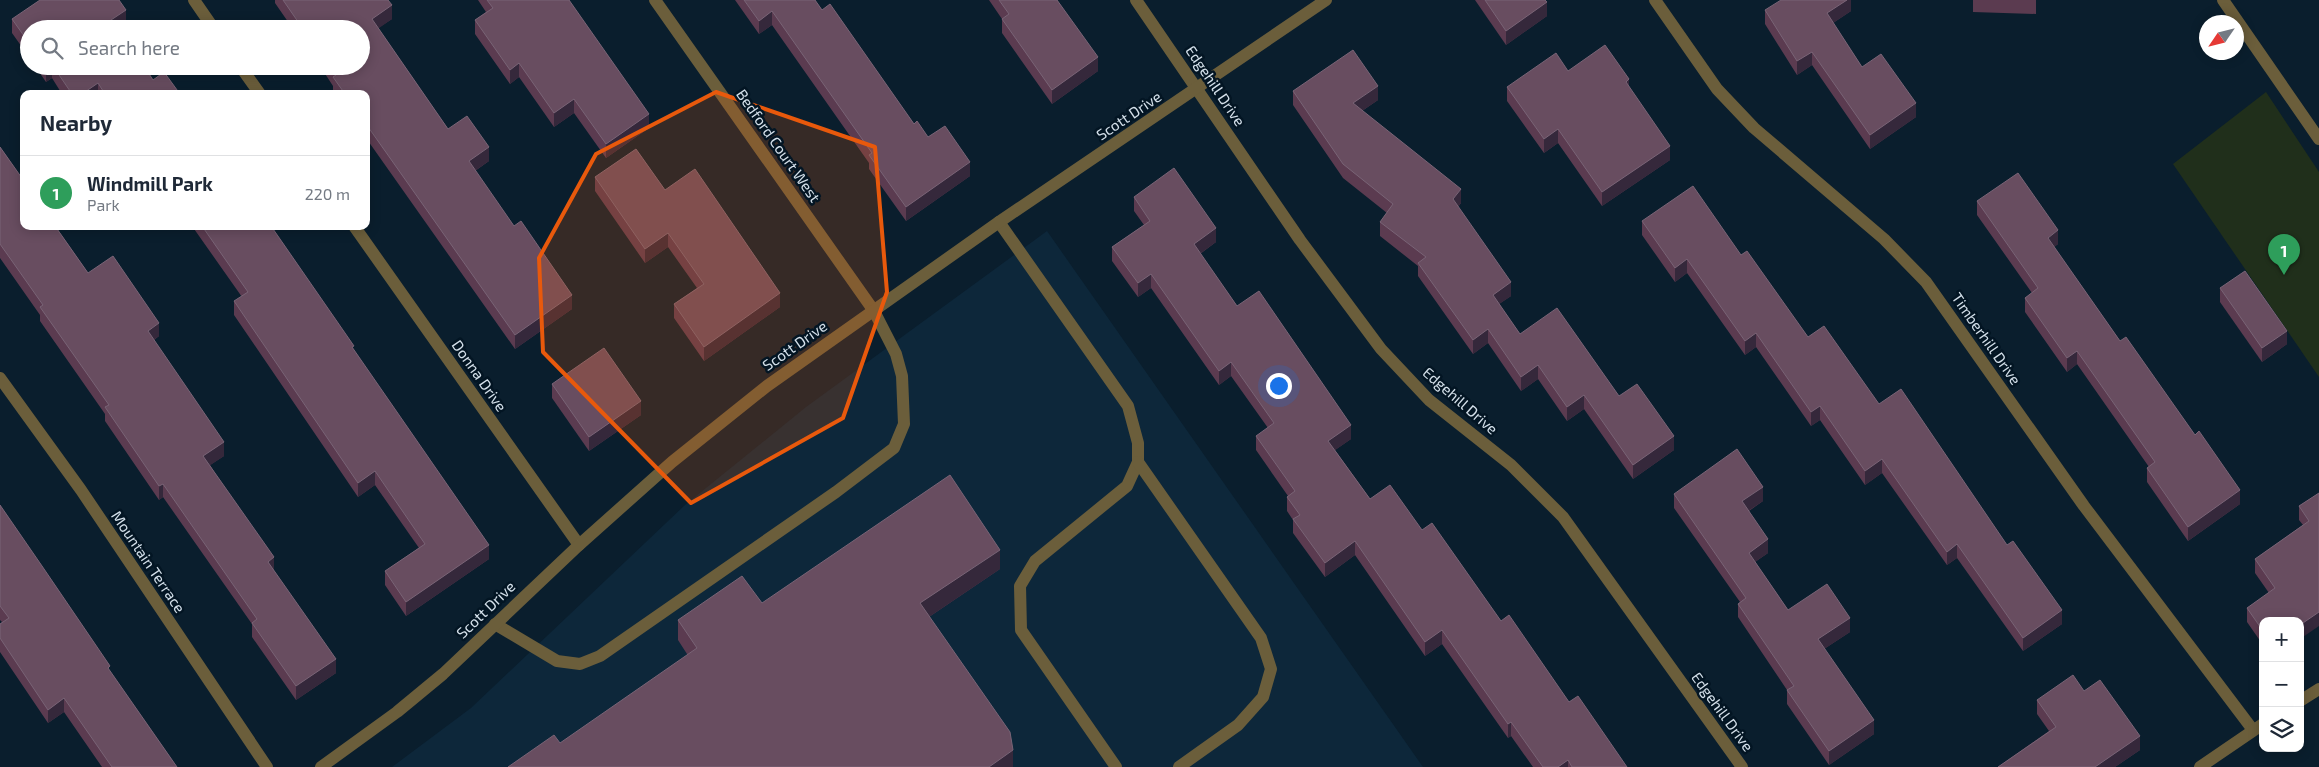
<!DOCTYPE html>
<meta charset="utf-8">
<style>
body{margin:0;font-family:"Exo 2",sans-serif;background:#f6f6f7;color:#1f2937}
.controls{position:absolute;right:15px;bottom:15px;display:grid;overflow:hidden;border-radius:10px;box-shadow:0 2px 12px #0003}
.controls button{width:45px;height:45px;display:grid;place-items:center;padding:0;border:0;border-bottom:1px solid #e0e1e3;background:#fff;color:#1f2937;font:25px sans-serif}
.compass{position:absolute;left:2199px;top:15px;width:45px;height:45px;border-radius:50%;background:#fff;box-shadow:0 2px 12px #0003;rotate:235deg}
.you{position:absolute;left:1278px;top:385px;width:18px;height:18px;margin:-12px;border:4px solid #fff;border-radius:50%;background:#1a73e8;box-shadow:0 0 0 8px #1a73e833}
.badge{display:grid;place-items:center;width:32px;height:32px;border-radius:50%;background:#ea580c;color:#fff;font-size:16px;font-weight:700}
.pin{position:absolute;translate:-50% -41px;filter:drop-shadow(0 1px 2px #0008)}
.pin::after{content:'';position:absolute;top:26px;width:18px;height:15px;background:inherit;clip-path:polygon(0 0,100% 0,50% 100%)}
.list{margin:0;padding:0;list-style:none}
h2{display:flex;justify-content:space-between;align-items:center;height:65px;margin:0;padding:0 20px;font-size:21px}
h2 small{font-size:16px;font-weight:400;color:#747a83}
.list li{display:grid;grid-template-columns:32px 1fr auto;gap:15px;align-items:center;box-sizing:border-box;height:75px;padding:0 20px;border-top:1px solid #e0e1e3}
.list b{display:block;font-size:19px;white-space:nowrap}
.list p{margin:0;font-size:16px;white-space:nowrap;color:#747a83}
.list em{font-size:16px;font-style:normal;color:#747a83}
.icon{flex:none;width:28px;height:28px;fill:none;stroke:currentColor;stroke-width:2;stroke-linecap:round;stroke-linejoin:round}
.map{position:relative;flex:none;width:2319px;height:767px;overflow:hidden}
.search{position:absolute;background:#fff;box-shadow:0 2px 12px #0003;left:20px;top:20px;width:350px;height:55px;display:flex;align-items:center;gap:12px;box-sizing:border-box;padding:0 18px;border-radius:28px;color:#747a83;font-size:19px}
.panel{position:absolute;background:#fff;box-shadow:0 2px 12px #0003;left:20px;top:90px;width:350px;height:140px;border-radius:10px}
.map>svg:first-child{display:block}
.built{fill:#0d273a}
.green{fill:#202f1b}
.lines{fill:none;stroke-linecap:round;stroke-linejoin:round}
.minor{stroke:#6b5e3b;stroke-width:12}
.wall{fill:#5b3b50}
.shaded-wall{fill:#35283b}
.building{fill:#684d60;stroke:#796476}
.marked{fill:#e8590c;fill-opacity:0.2;stroke:#e8590c;stroke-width:4;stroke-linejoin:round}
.labels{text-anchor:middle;stroke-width:5;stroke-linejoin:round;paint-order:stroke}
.street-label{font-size:15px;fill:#d5e1eb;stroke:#031523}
</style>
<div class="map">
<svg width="2319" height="767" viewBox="0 0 2319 767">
<rect width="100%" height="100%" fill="#0a1e2d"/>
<!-- built -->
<polygon class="built" points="1047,231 1423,767 392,767 471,708 685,505 806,407"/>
<!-- green -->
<polygon class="green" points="2266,92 2319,172 2319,377 2173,164"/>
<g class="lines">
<!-- minor -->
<g class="minor">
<polyline points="194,0 214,29"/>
<polyline points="1136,0 1300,240 1381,349 1429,400 1511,465 1563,517 1742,767"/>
<polyline points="1655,0 1717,89 1754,128 1884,239 1926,282 2084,506 2253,730"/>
<polyline points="2223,0 2319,139"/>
<polyline points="240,66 260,94"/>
<polyline points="999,222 1128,406 1138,443 1138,462 1127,486 1035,561 1020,586 1021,630 1116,767"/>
<polyline points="354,226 579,545"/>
<polyline points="0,378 81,490 267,767"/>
<polyline points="1138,462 1261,638 1271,669 1263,697 1238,725 1179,767"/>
<polyline points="495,624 557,661 580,664 600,656 836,492 894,448 904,424 902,376 896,354 874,311 655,0"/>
<polyline points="2300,701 2319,689"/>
<polyline points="321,767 397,712 443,674 579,545 672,462 767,386 999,222 1326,0"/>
<polyline points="2200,767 2263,724"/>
</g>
</g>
<!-- wall -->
<g class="wall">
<polygon points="275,0 388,0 392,19 378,28 448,129 489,161 475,171 572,309 515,349 366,138 366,94 335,94 333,91 333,86 320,66 361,66 361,29 293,29 275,3"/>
<polygon points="478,0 569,0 649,128 606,158 574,113 554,127 519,77 510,84 475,34 475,20 486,12"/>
<polygon points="735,0 815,0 822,10 914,124 970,176 906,221 869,169 869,163 772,25 759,34"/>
<polygon points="989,0 1057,0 1098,71 1052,104 1002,33 1002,19"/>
<polygon points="1475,0 1545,0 1547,16 1506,45"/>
<polygon points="1851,0 1851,11 1833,23 1862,67 1916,117 1870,149 1812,65 1797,75 1765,24 1765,10"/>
<polygon points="1973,0 2036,0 2036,14 1973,12"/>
<polygon points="12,19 126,24 118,29 29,29 29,57 12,33"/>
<polygon points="35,66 144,66 153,80 180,94 62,94 52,78 46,82"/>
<polygon points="1568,71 1629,88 1670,160 1602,206 1558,143 1544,153 1507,101 1507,87"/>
<polygon points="1293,91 1378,100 1362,111 1461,203 1458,207 1511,296 1499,304 1520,334 1619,396 1674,450 1633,479 1584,409 1567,421 1538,379 1521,391 1488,343 1473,354 1418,276 1418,266 1380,236 1380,222 1387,213 1343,178 1293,105"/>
<polygon points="0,147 88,273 159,336 154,340 224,456 210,465 336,673 296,700 252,637 252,624 163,497 159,500 105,421 105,414 40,321 40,315 0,258"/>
<polygon points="595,177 665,190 780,307 704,361 674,318 674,304 697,288 668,247 645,263 595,191"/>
<polygon points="1134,197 1216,242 1200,254 1237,306 1351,439 1335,450 1370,499 1422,530 1501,621 1569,702 1627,767 1533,767 1511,736 1508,738 1442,644 1425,656 1355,555 1325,577 1293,533 1293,520 1287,511 1287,497 1288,496 1256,450 1256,436 1268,428 1231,376 1219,385 1151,288 1138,297 1112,261 1112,247 1144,225 1134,211"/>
<polygon points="1977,201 2058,244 2054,247 2120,341 2240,504 2188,541 2147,482 2147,468 2149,467 2077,364 2067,372 2025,312 2025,298 2032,293 1977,215"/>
<polygon points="1642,221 1741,255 1808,337 1879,404 2062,624 2023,651 1957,558 1947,565 1882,473 1865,485 1820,420 1811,426 1756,347 1745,355 1687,273 1675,282 1642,235"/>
<polygon points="192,226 271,226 354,350 489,559 406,616 385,585 385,571 419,548 375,485 358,497 234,315 234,301 242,297"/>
<polygon points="2220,288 2287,344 2262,362 2220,302"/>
<polygon points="552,384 641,415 589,451 552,398"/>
<polygon points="2319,493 2319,626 2263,621 2263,645 2247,622 2247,608 2269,593 2255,573 2255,559 2303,525 2299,520 2299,506"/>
<polygon points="1674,494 1763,501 1749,511 1768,553 1755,562 1788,610 1850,632 1824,649 1874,734 1829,765 1787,704 1787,690 1738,617 1738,604 1740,602 1674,508"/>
<polygon points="0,505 110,672 177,767 102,767 64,712 48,723 0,652 0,624 2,622 0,620"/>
<polygon points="1000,569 929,617 1013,767 687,654 678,640 678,620 762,603"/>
<polygon points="2084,691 2140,750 2115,767 1998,767 2049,731 2037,714 2037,700"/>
</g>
<!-- shaded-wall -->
<g class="shaded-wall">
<polygon points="1847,0 1851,0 1851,11 1827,27 1827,13"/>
<polygon points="1547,2 1547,16 1506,45 1506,31"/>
<polygon points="392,5 392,19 372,33 372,19"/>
<polygon points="126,10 126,24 118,29 111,29 111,20"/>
<polygon points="772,11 772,25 759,34 759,21"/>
<polygon points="1812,52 1812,65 1797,75 1797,61"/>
<polygon points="1098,57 1098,71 1052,104 1052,90"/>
<polygon points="519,63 519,77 510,84 510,70"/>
<polygon points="48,66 52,66 52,78 46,82 46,68"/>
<polygon points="1629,79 1629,93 1626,82"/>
<polygon points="98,83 98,94 82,94"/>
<polygon points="1378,86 1378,100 1353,117 1353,103"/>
<polygon points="574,99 574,113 554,127 554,113"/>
<polygon points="1916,103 1916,117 1870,149 1870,135"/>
<polygon points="649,114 649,128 606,158 606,144"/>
<polygon points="1558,129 1558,143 1544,153 1544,139"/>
<polygon points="1670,146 1670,160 1602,206 1602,192"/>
<polygon points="489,147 489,161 469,175 469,161"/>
<polygon points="970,162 970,176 906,221 906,207"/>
<polygon points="1461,189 1461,203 1453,213 1453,199"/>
<polygon points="1216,228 1216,242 1194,258 1194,244"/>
<polygon points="2058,230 2058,244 2048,252 2048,238"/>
<polygon points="668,233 668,247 645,263 645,249"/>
<polygon points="1687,259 1687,273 1675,282 1675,268"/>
<polygon points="1151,274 1151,288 1138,297 1138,283"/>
<polygon points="1511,282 1511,296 1493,308 1493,295"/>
<polygon points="780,293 780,307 704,361 704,347"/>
<polygon points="572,295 572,309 515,349 515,335"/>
<polygon points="159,323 159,336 148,344 148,331"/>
<polygon points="1488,329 1488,343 1473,354 1473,340"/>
<polygon points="2287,331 2287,344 2262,362 2262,348"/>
<polygon points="1756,333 1756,347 1745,355 1745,341"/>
<polygon points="2077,351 2077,364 2067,372 2067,358"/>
<polygon points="1231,362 1231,376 1219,385 1219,371"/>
<polygon points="1538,365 1538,379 1521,391 1521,377"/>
<polygon points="1584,395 1584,409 1567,421 1567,407"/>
<polygon points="641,401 641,415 589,451 589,437"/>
<polygon points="1820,406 1820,420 1811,426 1811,412"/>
<polygon points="1351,425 1351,439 1328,455 1328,441"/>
<polygon points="1674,436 1674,450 1633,479 1633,465"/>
<polygon points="224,442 224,456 203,470 203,456"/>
<polygon points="1882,459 1882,473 1865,485 1865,471"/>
<polygon points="375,471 375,485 358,497 358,483"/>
<polygon points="163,484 163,497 159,500 159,486"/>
<polygon points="1763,487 1763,501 1742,515 1742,501"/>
<polygon points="2240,490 2240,504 2188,541 2188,527"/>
<polygon points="1768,539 1768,553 1749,566 1749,553"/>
<polygon points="1355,541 1355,555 1325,577 1325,563"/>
<polygon points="1957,544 1957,558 1947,565 1947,552"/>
<polygon points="489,545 489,559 406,616 406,602"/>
<polygon points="1000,550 1000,569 920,623 920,603"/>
<polygon points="274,557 274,571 268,562"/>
<polygon points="2062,610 2062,624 2023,651 2023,638"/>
<polygon points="2319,612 2319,626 2300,639 2300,625"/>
<polygon points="1850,618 1850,632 1818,653 1818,639"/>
<polygon points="1442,630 1442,644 1425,656 1425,642"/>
<polygon points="336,659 336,673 296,700 296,686"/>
<polygon points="64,698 64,712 48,723 48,710"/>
<polygon points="1874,720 1874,734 1829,765 1829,751"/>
<polygon points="1511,722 1511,736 1508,738 1508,724"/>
<polygon points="2140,736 2140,750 2115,767 2095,767"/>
<polygon points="1013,750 1013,767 989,767"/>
<polygon points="1568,760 1568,767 1558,767"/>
</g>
<!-- building -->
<g class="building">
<polygon points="40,0 119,0 126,10 111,20 118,29 29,29 29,43 12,19"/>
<polygon points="283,0 388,0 392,5 372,19 448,129 467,116 489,147 469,161 514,226 521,221 572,295 515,335 366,124 366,94 345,94 333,77 336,75 329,66 361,66 361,29 303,29"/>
<polygon points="487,0 569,0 649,114 606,144 574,99 554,113 519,63 510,70 475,20 493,8"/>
<polygon points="744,0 815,0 822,10 830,4 914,124 917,121 928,137 945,126 970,162 906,207 869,155 872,153 772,11 759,21"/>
<polygon points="999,0 1057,0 1098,57 1052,90 1002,19 1009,14"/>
<polygon points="1485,0 1545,0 1547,2 1506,31"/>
<polygon points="1781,0 1847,0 1827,13 1862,67 1881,54 1916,103 1870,135 1812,52 1797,61 1765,10"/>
<polygon points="1605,45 1629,79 1626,82 1670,146 1602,192 1558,129 1544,139 1507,87 1556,53 1568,71"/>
<polygon points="1353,50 1378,86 1353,103 1461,189 1453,199 1511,282 1493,295 1520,334 1557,308 1619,396 1637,384 1674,436 1633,465 1584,395 1567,407 1538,365 1521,377 1488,329 1473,340 1418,263 1426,257 1380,222 1393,204 1343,164 1293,91"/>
<polygon points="53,66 144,66 153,80 164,72 180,94 105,94 98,83 82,94 72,94"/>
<polygon points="0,147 24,181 24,226 55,226 88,273 113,256 159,323 148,331 224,442 203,456 274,557 268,562 336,659 296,686 252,623 257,619 163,484 159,486 105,407 109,405 40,307 43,305 0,244"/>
<polygon points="636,149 665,190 695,169 780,293 704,347 674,304 704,284 668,233 645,249 595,177"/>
<polygon points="1174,168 1216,228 1194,244 1237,306 1259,291 1283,326 1351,425 1328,441 1370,499 1390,485 1422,530 1432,523 1501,621 1509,615 1569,702 1578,696 1627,767 1572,767 1568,760 1558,767 1543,767 1511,722 1508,724 1442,630 1425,642 1355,541 1325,563 1293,519 1300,515 1287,497 1295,491 1256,436 1274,423 1231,362 1219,371 1151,274 1138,283 1112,247 1150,221 1134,197"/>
<polygon points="2018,173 2058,230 2048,238 2120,341 2126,337 2195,435 2199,431 2240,490 2188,527 2147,468 2155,462 2077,351 2067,358 2025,298 2038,288 1977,201"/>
<polygon points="1693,186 1741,255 1747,251 1808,337 1824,326 1879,404 1901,389 2007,545 2013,541 2062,610 2023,638 1957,544 1947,552 1882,459 1865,471 1820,406 1811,412 1756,333 1745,341 1687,259 1675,268 1642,221"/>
<polygon points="202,226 271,226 354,346 352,347 489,545 406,602 385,571 425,544 375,471 358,483 234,301 248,292"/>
<polygon points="2245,271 2287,331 2262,348 2220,288"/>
<polygon points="604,348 641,401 589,437 552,384"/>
<polygon points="1737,449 1763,487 1742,501 1768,539 1749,553 1788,610 1827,584 1850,618 1818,639 1874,720 1829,751 1787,690 1794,686 1738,604 1746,598 1674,494"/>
<polygon points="950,475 1000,550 920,603 1010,732 1013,750 989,767 508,767 554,735 560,743 697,648 678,620 742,576 762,603"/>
<polygon points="2319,493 2319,612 2300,625 2300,621 2263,621 2263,631 2247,608 2275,588 2255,559 2309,521 2299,506"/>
<polygon points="0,505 42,566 110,666 108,668 177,767 112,767 64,698 48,710 0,638 0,624 9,618 0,606"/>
<polygon points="2073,675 2084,691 2100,680 2140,736 2095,767 1998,767 2056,727 2037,700"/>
</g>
<!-- marked area -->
<path class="marked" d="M716,92l159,55 12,145 -44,126 -152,85 -148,-151 -4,-94 57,-104z"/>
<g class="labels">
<!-- street labels -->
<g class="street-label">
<text transform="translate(1215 86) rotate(56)" y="5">Edgehill Drive</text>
<text transform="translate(1129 116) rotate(-34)" y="5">Scott Drive</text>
<text transform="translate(778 146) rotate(55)" y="5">Bedford Court West</text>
<text transform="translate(1986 339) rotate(55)" y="5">Timberhill Drive</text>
<text transform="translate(795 346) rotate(-35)" y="5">Scott Drive</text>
<text transform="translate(479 376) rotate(55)" y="5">Donna Drive</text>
<text transform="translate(1460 401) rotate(41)" y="5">Edgehill Drive</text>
<text transform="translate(148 562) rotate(56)" y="5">Mountain Terrace</text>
<text transform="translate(486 610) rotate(-44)" y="5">Scott Drive</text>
<text transform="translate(1722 712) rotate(54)" y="5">Edgehill Drive</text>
</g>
</g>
</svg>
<div class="controls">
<button>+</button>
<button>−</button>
<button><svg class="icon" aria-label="layers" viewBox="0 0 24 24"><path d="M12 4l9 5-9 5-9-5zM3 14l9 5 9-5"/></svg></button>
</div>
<svg class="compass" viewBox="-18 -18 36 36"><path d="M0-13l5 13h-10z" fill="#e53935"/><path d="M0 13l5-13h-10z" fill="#747a83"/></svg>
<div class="you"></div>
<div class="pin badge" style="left:2284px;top:275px;background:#2e9e5b">1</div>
<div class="search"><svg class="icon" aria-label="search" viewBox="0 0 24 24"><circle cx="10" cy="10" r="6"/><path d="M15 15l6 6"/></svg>Search here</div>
<section class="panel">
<h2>Nearby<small></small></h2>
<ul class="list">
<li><span class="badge" style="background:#2e9e5b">1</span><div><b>Windmill Park</b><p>Park</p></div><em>220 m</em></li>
</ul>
</section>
</div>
